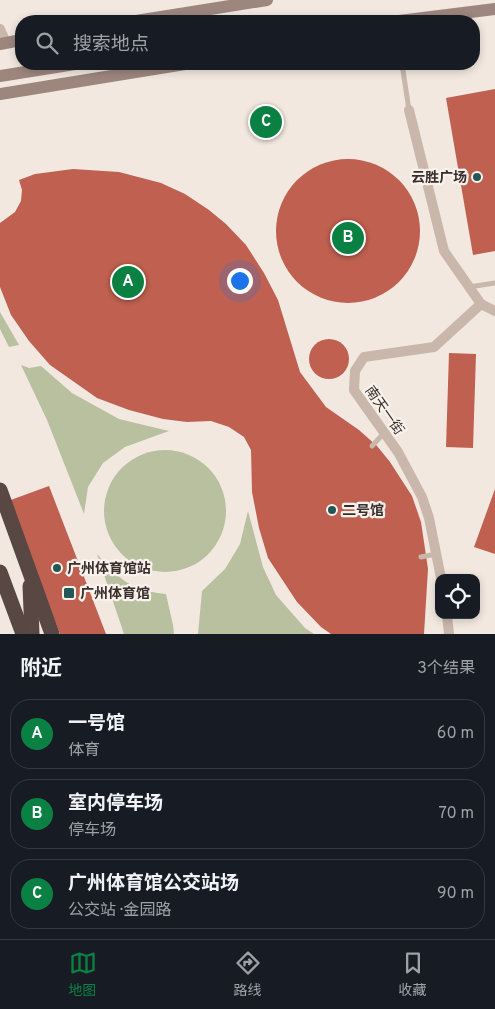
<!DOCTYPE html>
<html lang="zh">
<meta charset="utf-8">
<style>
body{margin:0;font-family:Overpass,"Noto Sans SC",sans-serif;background:#20242c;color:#f1f3f6}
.controls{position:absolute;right:15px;bottom:15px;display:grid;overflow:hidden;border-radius:10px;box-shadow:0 2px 8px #0003}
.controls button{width:45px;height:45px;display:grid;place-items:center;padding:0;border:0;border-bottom:1px solid #363941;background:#171b24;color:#f1f3f6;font:25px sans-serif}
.you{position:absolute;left:239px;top:280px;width:18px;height:18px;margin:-12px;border:4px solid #fff;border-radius:50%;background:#1a73e8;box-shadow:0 0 0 8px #1a73e833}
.badge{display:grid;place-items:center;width:32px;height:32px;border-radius:50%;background:#0b8043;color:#fff;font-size:16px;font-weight:700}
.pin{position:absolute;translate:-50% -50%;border:2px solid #fff;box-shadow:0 1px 5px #0006}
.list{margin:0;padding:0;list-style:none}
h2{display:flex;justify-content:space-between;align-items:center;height:65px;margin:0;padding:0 20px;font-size:21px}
h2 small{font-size:16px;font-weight:400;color:#9ea1a6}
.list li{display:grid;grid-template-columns:32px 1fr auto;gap:15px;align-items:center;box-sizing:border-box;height:70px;margin:0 10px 10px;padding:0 10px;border:1px solid #363941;border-radius:20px}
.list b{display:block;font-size:19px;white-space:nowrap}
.list p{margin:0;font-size:16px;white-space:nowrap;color:#9ea1a6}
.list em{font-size:16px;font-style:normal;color:#9ea1a6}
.icon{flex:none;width:28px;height:28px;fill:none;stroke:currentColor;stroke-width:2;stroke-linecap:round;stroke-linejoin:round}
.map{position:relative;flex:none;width:495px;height:634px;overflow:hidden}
.search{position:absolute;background:#171b24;box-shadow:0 2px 8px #0003;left:15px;right:15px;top:15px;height:55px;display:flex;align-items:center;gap:12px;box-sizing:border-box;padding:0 18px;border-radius:20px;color:#9ea1a6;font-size:19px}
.sheet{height:305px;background:#171b24}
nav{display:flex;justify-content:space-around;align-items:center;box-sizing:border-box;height:70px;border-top:1px solid #363941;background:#171b24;font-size:14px;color:#9ea1a6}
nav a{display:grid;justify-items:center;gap:2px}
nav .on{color:#0b8043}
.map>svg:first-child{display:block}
.green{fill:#b9c0a0}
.building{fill:#bf6050}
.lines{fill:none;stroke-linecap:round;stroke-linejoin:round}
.lane{stroke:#cab7ac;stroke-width:5}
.street{stroke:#cab7ac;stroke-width:10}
.secondary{stroke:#9d867d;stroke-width:12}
.highway{stroke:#584742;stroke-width:15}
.poi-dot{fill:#225756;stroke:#f9f2ec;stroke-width:2}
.labels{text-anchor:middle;stroke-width:4.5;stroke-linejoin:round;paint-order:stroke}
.poi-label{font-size:14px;font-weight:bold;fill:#382d2b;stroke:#f9f2ec;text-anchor:start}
.street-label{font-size:14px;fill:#382d2b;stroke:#f9f2ec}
</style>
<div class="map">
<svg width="495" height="634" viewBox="0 0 495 634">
<rect width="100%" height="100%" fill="#f2e8e0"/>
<!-- green -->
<g class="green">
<polygon points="0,312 19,345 9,347 0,329"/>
<polygon points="21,365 29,368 41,366 72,393 119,419 169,431 125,447 103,463 88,487 84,514 47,420"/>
<circle cx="165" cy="511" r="61"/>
<polygon points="248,511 263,567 276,595 305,628 314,634 198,634 202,591 225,569 240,544"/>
<path d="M97,554c23,26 33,36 69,40l7,31 1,9h-50z"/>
</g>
<!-- building -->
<g class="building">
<polygon points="495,89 495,251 473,255 446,98"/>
<circle cx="348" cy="231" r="72"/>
<polygon points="73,169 119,172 161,183 185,194 209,210 226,224 246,245 264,273 278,300 300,372 326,407 359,430 377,446 390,462 412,496 421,522 428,569 424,634 331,634 321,627 297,602 268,558 259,528 252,492 251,450 244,437 229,427 211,421 187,422 163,419 129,410 97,398 50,365 29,341 11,315 0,287 0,223 15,212 21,201 22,190 19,180 35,174"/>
<circle cx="329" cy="359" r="20"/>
<polygon points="449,353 476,354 473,448 446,447"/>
<polygon points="49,486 106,634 60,634 8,501"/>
<polygon points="495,489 495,554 474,547"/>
</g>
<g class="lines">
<!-- lane -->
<g class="lane">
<polyline points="402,64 409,110"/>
<polyline points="469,287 495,283"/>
<polyline points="372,446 384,433"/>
<polyline points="421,557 436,554"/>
</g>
<!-- street -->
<g class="street">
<polyline points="0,29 6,43"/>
<polyline points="409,110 444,251 481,304 495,311"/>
<polyline points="441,578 429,518 422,497 398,452 354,390 355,371 364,357 434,347 481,304"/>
<polyline points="447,615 449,634"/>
</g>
<!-- secondary -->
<g class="secondary">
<polyline points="136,21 267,0"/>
<polyline points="399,21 495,9"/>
<polyline points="0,44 21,40"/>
<polyline points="0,76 75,64"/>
<polyline points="0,94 185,64"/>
</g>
<!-- highway -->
<g class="highway">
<polyline points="0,490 52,634"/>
<polyline points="0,572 23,634"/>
<polyline points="30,586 32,634"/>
</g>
</g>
<!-- markers -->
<g class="poi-dot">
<circle cx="477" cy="177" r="5"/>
<circle cx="332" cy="510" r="5"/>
<circle cx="57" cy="568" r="5"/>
<rect x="63" y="587" width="12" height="12" rx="2.5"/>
</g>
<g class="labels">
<!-- poi labels -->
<g class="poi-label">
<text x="467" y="182" text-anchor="end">云胜广场</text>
<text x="342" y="515">二号馆</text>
<text x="67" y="573">广州体育馆站</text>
<text x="80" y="598">广州体育馆</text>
</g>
<!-- street labels -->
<g class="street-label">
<text transform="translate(385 410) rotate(55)" y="5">南天一街</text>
</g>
</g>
</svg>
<div class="controls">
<button><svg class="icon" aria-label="locate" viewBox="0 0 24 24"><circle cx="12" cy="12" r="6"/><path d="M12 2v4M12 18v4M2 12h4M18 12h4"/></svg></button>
</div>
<div class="you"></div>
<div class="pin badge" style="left:128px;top:282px">A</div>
<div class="pin badge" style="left:348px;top:238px">B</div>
<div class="pin badge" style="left:266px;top:122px">C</div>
<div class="search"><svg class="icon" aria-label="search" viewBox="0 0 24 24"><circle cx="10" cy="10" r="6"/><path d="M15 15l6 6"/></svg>搜索地点</div>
</div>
<section class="sheet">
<h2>附近<small>3个结果</small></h2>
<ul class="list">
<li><span class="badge">A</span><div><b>一号馆</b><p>体育</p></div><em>60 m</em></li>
<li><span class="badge">B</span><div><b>室内停车场</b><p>停车场</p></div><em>70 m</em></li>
<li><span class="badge">C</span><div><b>广州体育馆公交站场</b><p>公交站 · 金园路</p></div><em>90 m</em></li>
</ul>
</section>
<nav>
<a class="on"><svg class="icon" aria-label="map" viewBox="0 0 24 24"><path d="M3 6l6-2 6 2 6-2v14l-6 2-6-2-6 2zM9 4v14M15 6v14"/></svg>地图</a>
<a><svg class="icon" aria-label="directions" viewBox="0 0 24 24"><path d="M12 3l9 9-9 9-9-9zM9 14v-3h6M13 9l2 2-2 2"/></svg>路线</a>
<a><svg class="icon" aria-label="saved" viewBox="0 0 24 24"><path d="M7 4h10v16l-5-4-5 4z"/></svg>收藏</a>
</nav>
